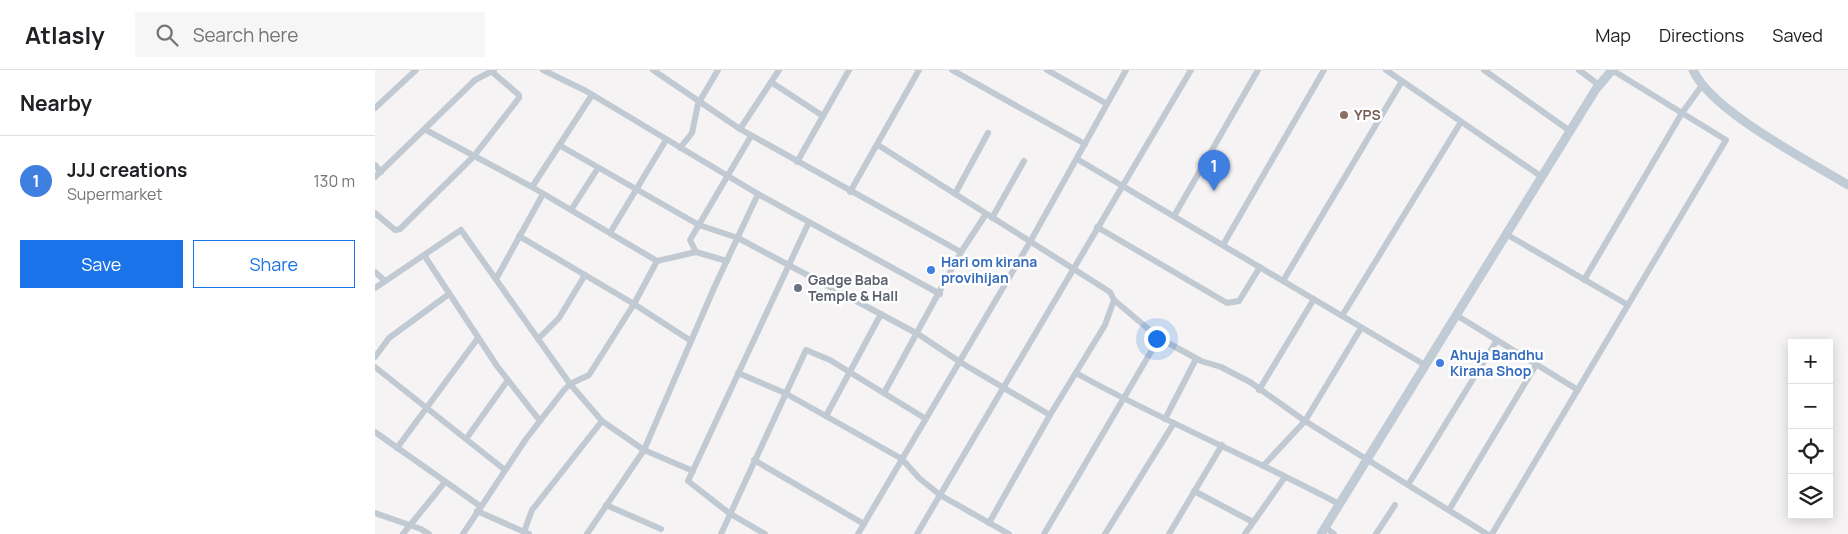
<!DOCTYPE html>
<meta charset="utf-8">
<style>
body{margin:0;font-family:Manrope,sans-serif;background:#f6f6f6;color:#202124}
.controls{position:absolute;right:15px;bottom:15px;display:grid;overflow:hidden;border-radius:0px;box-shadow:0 2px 12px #0003}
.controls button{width:45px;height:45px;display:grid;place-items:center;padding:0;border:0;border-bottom:1px solid #e0e0e0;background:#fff;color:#202124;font:25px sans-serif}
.you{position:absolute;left:781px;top:268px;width:18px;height:18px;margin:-12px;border:4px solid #fff;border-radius:50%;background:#1a73e8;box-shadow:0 0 0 8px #1a73e833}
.badge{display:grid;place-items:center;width:32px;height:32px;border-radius:50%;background:#1a73e8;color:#fff;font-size:16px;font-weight:700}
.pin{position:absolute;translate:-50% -41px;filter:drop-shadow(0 1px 2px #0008)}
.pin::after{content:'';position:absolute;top:26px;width:18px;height:15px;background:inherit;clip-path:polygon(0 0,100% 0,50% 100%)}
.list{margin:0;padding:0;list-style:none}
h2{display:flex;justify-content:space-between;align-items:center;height:65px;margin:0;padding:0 20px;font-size:21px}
h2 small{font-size:16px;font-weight:400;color:#757577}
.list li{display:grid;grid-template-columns:32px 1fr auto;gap:15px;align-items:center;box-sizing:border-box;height:90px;padding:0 20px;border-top:1px solid #e0e0e0}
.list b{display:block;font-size:19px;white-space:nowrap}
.list p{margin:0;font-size:16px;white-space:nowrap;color:#757577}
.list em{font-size:16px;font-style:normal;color:#757577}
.actions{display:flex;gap:10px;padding:15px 20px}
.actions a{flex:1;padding:11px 0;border:1px solid #1a73e8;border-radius:0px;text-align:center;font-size:18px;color:#1a73e8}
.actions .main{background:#1a73e8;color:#fff}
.icon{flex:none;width:28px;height:28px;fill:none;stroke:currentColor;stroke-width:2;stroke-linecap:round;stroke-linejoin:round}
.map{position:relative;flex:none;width:1473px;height:464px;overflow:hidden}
header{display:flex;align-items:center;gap:30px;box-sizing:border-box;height:70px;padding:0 25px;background:#fff;border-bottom:1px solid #e0e0e0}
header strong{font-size:24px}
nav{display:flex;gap:28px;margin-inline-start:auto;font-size:18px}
.search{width:350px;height:45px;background:#f6f6f6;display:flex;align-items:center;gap:12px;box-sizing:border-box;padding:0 18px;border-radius:0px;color:#757577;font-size:19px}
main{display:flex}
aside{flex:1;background:#fff}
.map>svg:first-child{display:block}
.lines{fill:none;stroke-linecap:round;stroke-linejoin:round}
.street{stroke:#c1cad2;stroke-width:6}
.secondary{stroke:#c1cbd6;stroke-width:9}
.education-dot{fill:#8d6e63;stroke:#fff;stroke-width:2}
.shop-dot{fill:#3f7fe0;stroke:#fff;stroke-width:2}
.worship-dot{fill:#6b7280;stroke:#fff;stroke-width:2}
.labels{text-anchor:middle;stroke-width:5;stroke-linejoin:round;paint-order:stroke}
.education-label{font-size:14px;font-weight:bold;fill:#785e54;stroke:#fff;text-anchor:start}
.shop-label{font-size:14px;font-weight:bold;fill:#366cbe;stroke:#fff;text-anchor:start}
.worship-label{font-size:14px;font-weight:bold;fill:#5b616d;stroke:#fff;text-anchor:start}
</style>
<header>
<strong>Atlasly</strong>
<div class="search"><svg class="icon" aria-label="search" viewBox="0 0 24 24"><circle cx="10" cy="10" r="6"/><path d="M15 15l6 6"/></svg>Search here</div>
<nav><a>Map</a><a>Directions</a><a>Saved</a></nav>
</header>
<main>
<aside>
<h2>Nearby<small></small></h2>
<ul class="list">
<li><span class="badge" style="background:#3f7fe0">1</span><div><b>JJJ creations</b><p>Supermarket</p></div><em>130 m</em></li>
</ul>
<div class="actions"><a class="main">Save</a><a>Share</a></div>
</aside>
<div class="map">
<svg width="1473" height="464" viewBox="0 0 1473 464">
<rect width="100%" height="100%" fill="#f5f3f3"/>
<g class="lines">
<!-- street -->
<g class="street">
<polyline points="168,0 211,21 383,124 339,218 269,380 212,464"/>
<polyline points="278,0 365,59 586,182"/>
<polyline points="577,0 710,74"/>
<polyline points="672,0 732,34"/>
<polyline points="1011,0 1167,107"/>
<polyline points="1109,0 1195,61"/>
<polyline points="1204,0 1224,15"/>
<polyline points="396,12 448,46"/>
<polyline points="0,38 41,0"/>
<polyline points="365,59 404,0"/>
<polyline points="51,60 157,117 282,191"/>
<polyline points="184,75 324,155 363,168 543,264 585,292 675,345"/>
<polyline points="503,75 735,222 739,230 730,255 675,345 614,453"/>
<polyline points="305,78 317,63 323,34 343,0"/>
<polyline points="702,89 1050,295"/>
<polyline points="422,92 474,0"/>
<polyline points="0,95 6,102"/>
<polyline points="0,107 100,10 119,0"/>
<polyline points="157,117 217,25"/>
<polyline points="475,122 544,0"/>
<polyline points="383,124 565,224"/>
<polyline points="580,124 613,63"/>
<polyline points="196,140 223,98"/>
<polyline points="0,143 20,160 25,159 99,86 144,28 144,25 116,1"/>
<polyline points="799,146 883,0"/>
<polyline points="617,148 649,91"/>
<polyline points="722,157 852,233 864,231 885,197"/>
<polyline points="235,163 291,70"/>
<polyline points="1131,164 1253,235"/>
<polyline points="144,166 259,234 316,271"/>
<polyline points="848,175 949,0"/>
<polyline points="321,182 352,191"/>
<polyline points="49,185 122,296 165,351"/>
<polyline points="0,202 10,211"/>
<polyline points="121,209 168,124"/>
<polyline points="1209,210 1307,43 1328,14"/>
<polyline points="908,211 1027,11"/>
<polyline points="0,218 86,160 195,314 227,351 269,380 318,401"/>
<polyline points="739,230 784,268 826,291 846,297 875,312 930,351 1112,464"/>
<polyline points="1081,245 1203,320"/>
<polyline points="967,246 1086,52"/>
<polyline points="163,269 184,248 210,205"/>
<polyline points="0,287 14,268 74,224"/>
<polyline points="0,297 130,400"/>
<polyline points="363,303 410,323 527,389 544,408 565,425 634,464"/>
<path d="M701,303c86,48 177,85 263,131"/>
<polyline points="884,320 939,229"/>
<polyline points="509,323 586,182 611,144"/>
<polyline points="451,346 506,244"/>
<polyline points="790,349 821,289"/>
<polyline points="0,362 105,436"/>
<polyline points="91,369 133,310"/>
<polyline points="22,378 103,268"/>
<polyline points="379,390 489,454"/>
<polyline points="888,396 930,351 986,258"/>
<polyline points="1033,415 1122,270"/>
<polyline points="819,421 878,452"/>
<polyline points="231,435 286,459"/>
<polyline points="1074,440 1161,295"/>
<polyline points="102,441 154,464"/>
<polyline points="0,443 46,459 54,464"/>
<polyline points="950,457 959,464"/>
<polyline points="149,462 157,440 227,351"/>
<polyline points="28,464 70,412"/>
<polyline points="88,464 151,369 189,320 195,314 214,305 259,234 282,191 321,182 315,170 376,66"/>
<polyline points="346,464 431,280 455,290 551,349"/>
<polyline points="390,464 354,443 313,411 434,152"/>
<polyline points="483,464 655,172 751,0"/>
<polyline points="542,464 816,0"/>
<polyline points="669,464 784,268"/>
<polyline points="730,464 799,353"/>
<polyline points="794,464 847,375"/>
<polyline points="870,464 910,407"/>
<polyline points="1001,464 1020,435"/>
<polyline points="1117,464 1351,70 1237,0"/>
</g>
<!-- secondary -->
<g class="secondary">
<path d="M1318,0c18,41 116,91 155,115"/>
<polyline points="946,464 1221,19 1237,0"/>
</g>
</g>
<!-- markers -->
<circle class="education-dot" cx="969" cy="45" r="5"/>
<g class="shop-dot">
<circle cx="556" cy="200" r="5"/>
<circle cx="1065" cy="293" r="5"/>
</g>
<circle class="worship-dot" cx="423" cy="218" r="5"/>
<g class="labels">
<!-- education labels -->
<g class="education-label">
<text x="979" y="50">YPS</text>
</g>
<!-- shop labels -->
<g class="shop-label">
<text x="566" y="197">Hari om kirana<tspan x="566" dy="16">provihijan</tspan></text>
<text x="1075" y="290">Ahuja Bandhu<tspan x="1075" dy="16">Kirana Shop</tspan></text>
</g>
<!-- worship labels -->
<g class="worship-label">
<text x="433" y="215">Gadge Baba<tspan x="433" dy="16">Temple &amp; Hall</tspan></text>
</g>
</g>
</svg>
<div class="controls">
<button>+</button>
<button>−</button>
<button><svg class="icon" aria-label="locate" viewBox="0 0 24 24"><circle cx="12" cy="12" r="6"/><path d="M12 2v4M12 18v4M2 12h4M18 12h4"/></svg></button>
<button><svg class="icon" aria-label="layers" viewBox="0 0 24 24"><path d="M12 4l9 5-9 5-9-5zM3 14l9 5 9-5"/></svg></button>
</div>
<div class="you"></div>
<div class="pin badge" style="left:839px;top:121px;background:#3f7fe0">1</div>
</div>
</main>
